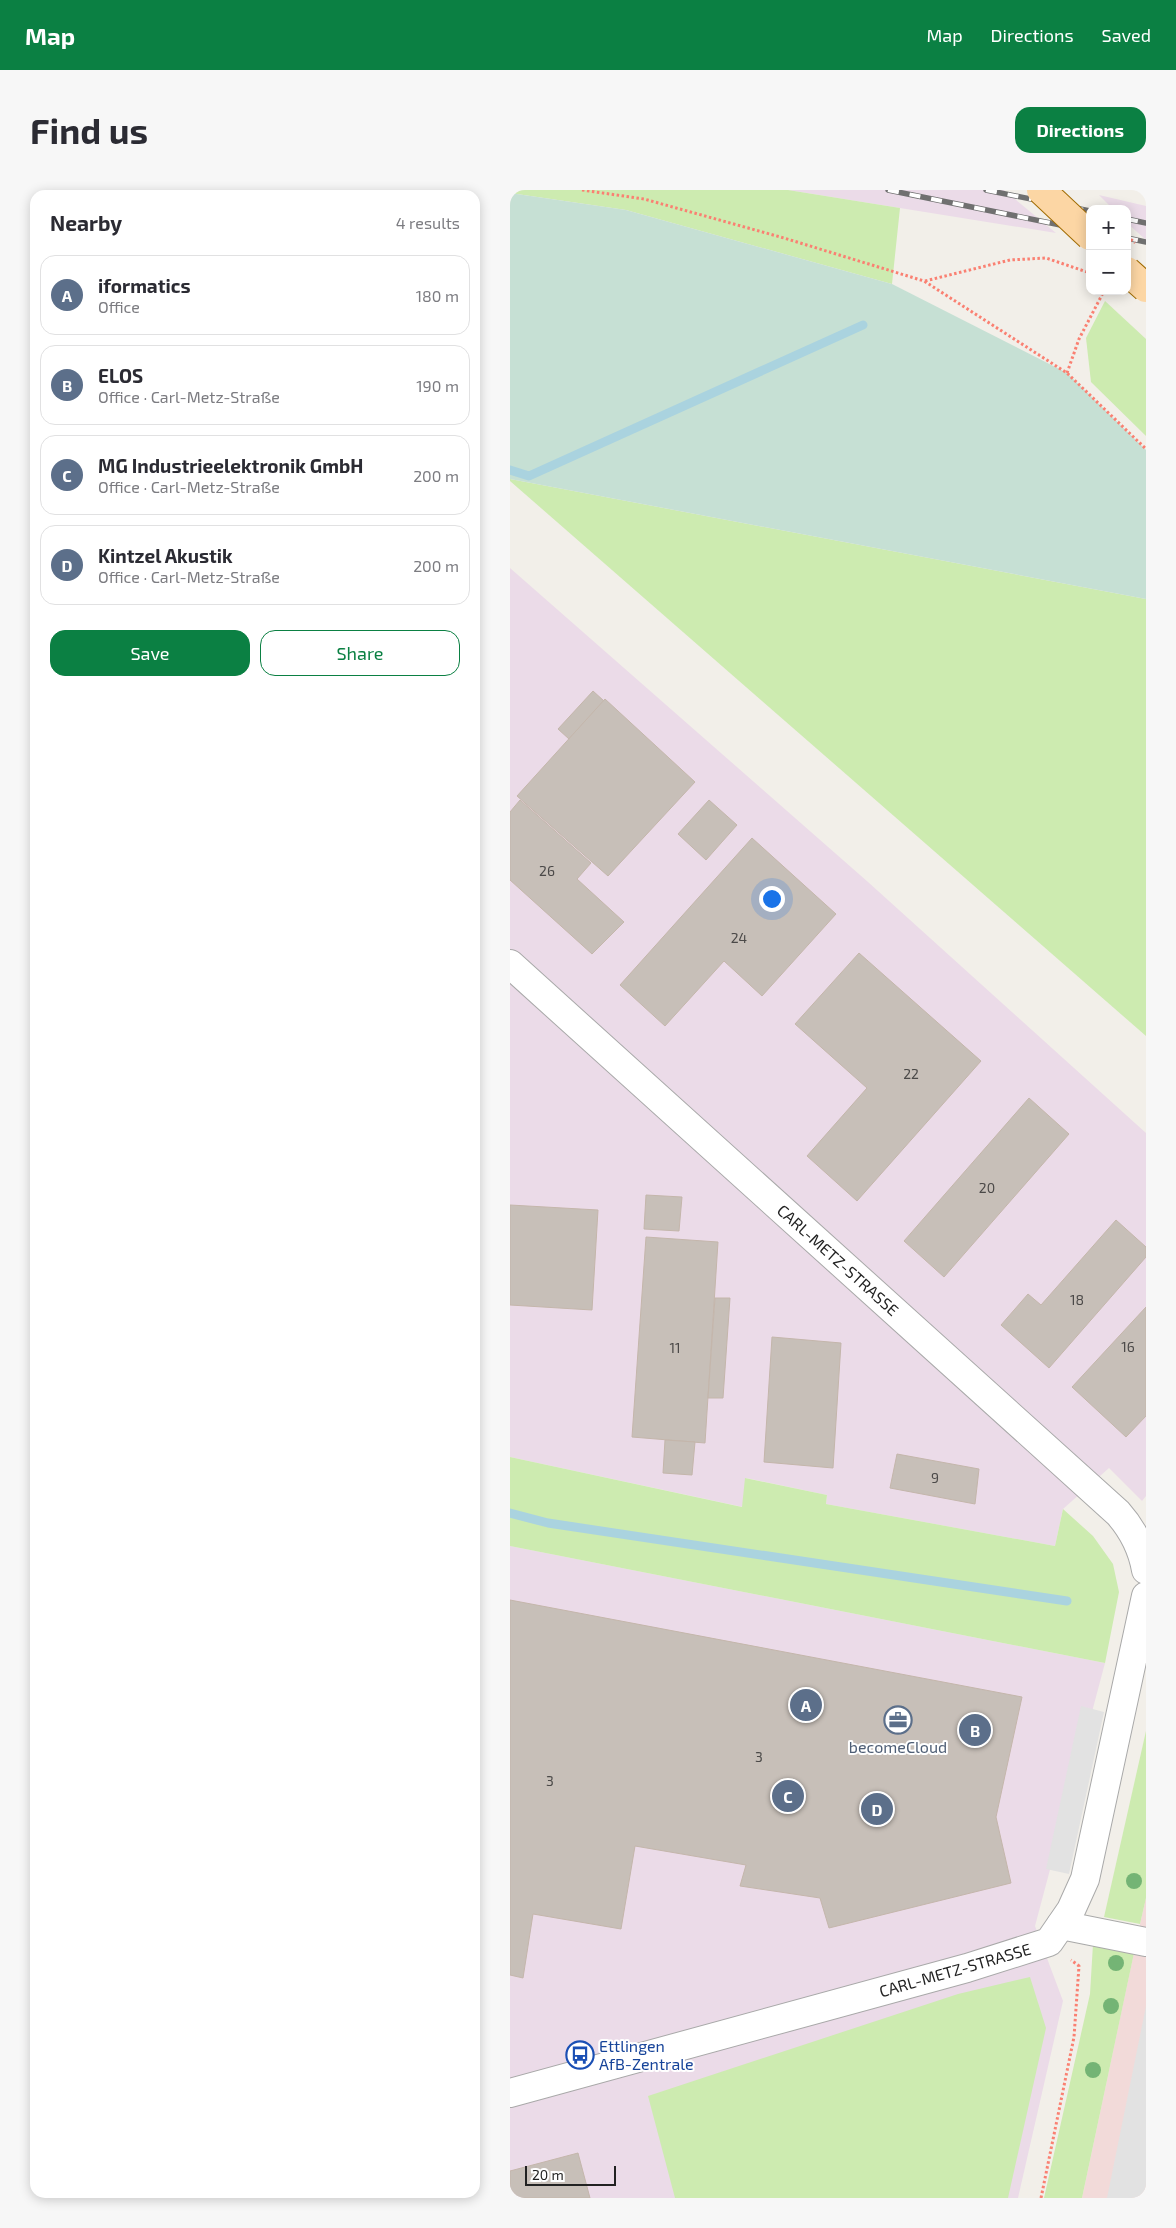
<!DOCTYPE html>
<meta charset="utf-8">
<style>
body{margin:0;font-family:"Exo 2",sans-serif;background:#f7f7f7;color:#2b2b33}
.controls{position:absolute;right:15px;top:15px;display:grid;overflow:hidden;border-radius:10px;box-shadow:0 2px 12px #0003}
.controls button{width:45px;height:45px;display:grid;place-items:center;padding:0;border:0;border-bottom:1px solid #e1e1e2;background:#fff;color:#2b2b33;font:25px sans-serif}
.scale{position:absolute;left:15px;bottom:12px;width:91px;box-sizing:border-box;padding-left:5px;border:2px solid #222;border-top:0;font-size:14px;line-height:18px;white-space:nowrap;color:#222;-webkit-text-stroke:4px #fff;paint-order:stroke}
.you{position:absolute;left:261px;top:708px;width:18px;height:18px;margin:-12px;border:4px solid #fff;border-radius:50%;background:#1a73e8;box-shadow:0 0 0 8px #1a73e833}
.badge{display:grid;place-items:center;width:32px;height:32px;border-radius:50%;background:#0b8043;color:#fff;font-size:16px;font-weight:700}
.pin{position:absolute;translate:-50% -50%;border:2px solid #fff;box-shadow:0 1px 5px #0006}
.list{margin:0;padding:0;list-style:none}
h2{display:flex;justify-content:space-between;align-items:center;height:65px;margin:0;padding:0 20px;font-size:21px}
h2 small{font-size:16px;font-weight:400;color:#7c7c81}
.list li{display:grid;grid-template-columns:32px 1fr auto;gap:15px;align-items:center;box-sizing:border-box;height:80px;margin:0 10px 10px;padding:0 10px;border:1px solid #e1e1e2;border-radius:15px}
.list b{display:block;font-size:19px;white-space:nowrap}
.list p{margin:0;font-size:16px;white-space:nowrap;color:#7c7c81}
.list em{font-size:16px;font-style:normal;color:#7c7c81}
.actions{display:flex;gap:10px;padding:15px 20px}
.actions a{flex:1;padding:11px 0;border:1px solid #0b8043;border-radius:15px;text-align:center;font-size:18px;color:#0b8043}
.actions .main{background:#0b8043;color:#fff}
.map{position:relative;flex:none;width:636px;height:2008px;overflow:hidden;border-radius:15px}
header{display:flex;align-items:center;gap:30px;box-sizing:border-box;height:70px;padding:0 25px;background:#0b8043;color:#fff}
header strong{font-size:24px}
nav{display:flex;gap:28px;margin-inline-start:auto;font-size:18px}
.intro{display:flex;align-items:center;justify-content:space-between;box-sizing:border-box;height:120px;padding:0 30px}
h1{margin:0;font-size:35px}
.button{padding:12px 22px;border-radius:15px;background:#0b8043;color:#fff;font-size:18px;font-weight:700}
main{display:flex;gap:30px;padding:0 30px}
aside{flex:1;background:#fff;border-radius:15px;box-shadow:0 2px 12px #0003}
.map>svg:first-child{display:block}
.commercial{fill:#f2dad9}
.industrial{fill:#ebdbe8}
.grass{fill:#cdebb0}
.wetland{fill:#c6e0d4}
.parking{fill:#e2e2e2}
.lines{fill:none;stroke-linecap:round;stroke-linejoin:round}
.stream{stroke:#aad3df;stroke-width:9}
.building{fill:#c7bfb8;stroke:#c4b6ab}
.minor-casing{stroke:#a9a9a9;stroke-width:30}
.path{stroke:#fa8072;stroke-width:3;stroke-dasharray:2.5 2.5;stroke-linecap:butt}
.minor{stroke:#fff;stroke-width:28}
.rail-casing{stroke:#707070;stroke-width:5.5}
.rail{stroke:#fff;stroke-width:4;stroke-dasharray:11;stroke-linecap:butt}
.major-bridge-casing{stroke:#a06b00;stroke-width:30;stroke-linecap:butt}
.path-bridge{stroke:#fa8072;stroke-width:3;stroke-dasharray:2.5 2.5;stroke-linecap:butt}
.major-bridge{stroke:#fcd6a4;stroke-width:28}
.tree{fill:#74b475}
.labels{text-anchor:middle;stroke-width:4;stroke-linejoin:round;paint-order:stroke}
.number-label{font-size:14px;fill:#4b4948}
.street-label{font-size:16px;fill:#222;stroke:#fff}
.service-label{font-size:16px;fill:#4e5e75;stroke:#fff}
.transit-label{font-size:16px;fill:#164399;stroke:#fff;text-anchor:start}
</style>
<header>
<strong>Map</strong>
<nav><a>Map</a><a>Directions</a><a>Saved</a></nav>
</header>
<div class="intro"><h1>Find us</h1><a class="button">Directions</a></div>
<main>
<aside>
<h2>Nearby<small>4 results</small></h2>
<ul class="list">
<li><span class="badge" style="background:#5c6f8a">A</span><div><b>iformatics</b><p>Office</p></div><em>180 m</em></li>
<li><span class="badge" style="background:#5c6f8a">B</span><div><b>ELOS</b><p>Office · Carl-Metz-Straße</p></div><em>190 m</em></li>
<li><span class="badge" style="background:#5c6f8a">C</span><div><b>MG Industrieelektronik GmbH</b><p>Office · Carl-Metz-Straße</p></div><em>200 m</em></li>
<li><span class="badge" style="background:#5c6f8a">D</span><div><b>Kintzel Akustik</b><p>Office · Carl-Metz-Straße</p></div><em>200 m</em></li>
</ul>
<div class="actions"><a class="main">Save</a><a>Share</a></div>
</aside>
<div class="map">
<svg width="636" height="2008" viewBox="0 0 636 2008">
<rect width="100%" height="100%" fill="#f2efe9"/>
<!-- commercial -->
<polygon class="commercial" points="636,1708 636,2008 572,2008 630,1734"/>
<!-- industrial -->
<g class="industrial">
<polygon points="278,0 494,0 546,43 390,18"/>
<polygon points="589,5 636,16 636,50 617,33 617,19 603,19"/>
<polygon points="0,378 358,692 636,943 636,1306 632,1311 599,1278 553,1319 545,1356 316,1314 317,1305 236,1288 233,1317 0,1267"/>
<polygon points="0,1356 595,1473 525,1736 553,1811 508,2008 0,2008"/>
</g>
<!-- grass -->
<g class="grass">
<polygon points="0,0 278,0 390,18 382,94 116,20 0,3"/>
<polygon points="595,111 636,149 636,246 581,192 576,148"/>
<polygon points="0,289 636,409 636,846 0,291"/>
<polygon points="0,1267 232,1317 235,1288 317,1305 316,1314 545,1356 553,1319 583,1346 603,1374 609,1402 595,1473 0,1356"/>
<polygon points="636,1541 636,1708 630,1734 594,1727"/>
<polygon points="583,1754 624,1763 572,2008 534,2008 580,1804"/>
<polygon points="520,1787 536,1838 498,2008 165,2008 138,1906 448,1804"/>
</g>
<!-- wetland -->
<polygon class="wetland" points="0,3 116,20 382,94 557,183 636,260 636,409 0,289"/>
<!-- parking -->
<g class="parking">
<polygon points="571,1516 594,1522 559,1684 536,1679"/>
<polygon points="636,1816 636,2008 597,2008"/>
</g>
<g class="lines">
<!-- stream -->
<g class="stream">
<polyline points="0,280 19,286 353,135"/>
<polyline points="0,1323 38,1333 557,1411"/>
</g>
</g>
<!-- building -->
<g class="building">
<polygon points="83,501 94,511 59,549 48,539"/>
<polygon points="95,509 185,592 98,686 7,606"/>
<polygon points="10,610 81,673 67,689 114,732 82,764 0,690 0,622"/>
<polygon points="199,610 227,635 196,670 168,644"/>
<polygon points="242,648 326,724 252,806 214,771 155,836 110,795"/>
<polygon points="349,763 471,871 347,1011 297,966 357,898 285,834"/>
<polygon points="519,908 559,944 434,1087 394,1051"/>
<polygon points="136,1005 172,1007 169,1041 134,1039"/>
<polygon points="0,1015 88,1020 82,1120 0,1115"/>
<polygon points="606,1030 636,1057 636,1067 539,1178 491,1135 518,1104 531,1115"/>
<polygon points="136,1047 208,1052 195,1253 122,1247"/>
<polygon points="205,1108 220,1108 213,1208 198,1208"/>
<polygon points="636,1117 636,1226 616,1247 562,1197"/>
<polygon points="262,1147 331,1153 323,1278 254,1272"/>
<polygon points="155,1250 185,1252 182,1285 153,1283"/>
<polygon points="387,1264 469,1279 465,1314 380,1298"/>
<polygon points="0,1410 512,1507 486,1627 501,1693 319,1738 310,1708 230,1696 236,1675 125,1656 111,1739 23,1724 13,1788 0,1785"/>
<polygon points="68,1963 80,2008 0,2008 0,1981"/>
</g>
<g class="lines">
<!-- minor casing -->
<g class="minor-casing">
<g id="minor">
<path d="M0,774l608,549c15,17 24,34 28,57"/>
<polyline points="551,1735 636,1752"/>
<polyline points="0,1903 457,1778 539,1752 561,1720 575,1689 636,1406"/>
</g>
</g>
<!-- path -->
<g class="path">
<polyline points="72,0 134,9 274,48 414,91 557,183 636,259"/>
<polyline points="415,91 500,70 536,68 580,83"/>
<polyline points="557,183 569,149 594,101"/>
<polyline points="531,2008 564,1847 569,1776 561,1770"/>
</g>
<!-- minor -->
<use href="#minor" class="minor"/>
<!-- rail casing -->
<g class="rail-casing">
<g id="rail">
<polyline points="378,0 580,41"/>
<polyline points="476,0 580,21"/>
<polyline points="617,29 636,33"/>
<polyline points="617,48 636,52"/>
</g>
</g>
<!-- rail -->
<use href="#rail" class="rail"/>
<!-- major-bridge casing -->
<g class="major-bridge-casing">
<g id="major-bridge">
<polyline points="531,0 580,46"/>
<polyline points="617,81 636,98"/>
</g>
</g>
<!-- path-bridge -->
<polyline class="path-bridge" points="617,46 625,53"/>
<!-- major-bridge -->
<use href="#major-bridge" class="major-bridge"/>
</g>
<!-- trees -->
<g class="tree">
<circle cx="624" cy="1691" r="8"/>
<circle cx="606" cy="1773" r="8"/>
<circle cx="601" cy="1816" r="8"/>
<circle cx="583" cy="1880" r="8"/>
</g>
<!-- icons -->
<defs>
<g id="office-ring" transform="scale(1.4375)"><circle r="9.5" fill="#fff" stroke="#5c6f8a" stroke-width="1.5"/><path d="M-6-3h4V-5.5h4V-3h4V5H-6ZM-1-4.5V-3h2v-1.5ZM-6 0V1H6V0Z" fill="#5c6f8a"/></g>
<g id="bus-ring" transform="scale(1.4375)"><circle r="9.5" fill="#fff" stroke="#1a4fb4" stroke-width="1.5"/><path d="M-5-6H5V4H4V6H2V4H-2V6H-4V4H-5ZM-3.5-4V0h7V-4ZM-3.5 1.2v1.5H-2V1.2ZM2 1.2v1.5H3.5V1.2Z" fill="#1a4fb4"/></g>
</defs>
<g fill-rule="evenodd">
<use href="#office-ring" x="388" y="1530"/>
<use href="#bus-ring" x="70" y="1865"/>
</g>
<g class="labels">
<!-- number labels -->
<g class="number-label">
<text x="37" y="686">26</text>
<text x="229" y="753">24</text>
<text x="401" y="889">22</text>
<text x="477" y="1003">20</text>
<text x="567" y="1115">18</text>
<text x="618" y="1162">16</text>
<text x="165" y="1163">11</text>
<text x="425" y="1293">9</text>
<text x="249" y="1572">3</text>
<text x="40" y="1596">3</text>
</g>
<!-- street labels -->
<g class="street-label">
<text transform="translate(328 1070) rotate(42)" y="6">CARL-METZ-STRASSE</text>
<text transform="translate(445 1780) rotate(-16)" y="6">CARL-METZ-STRASSE</text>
</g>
<!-- service labels -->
<g class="service-label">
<text x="388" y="1563">becomeCloud</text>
</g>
<!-- transit labels -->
<g class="transit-label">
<text x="89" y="1862">Ettlingen<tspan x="89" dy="18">AfB-Zentrale</tspan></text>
</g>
</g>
</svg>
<div class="controls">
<button>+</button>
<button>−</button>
</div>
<div class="scale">20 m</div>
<div class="you"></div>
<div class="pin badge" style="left:296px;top:1515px;background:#5c6f8a">A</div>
<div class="pin badge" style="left:465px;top:1540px;background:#5c6f8a">B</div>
<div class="pin badge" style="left:278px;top:1606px;background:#5c6f8a">C</div>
<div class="pin badge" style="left:367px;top:1619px;background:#5c6f8a">D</div>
</div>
</main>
